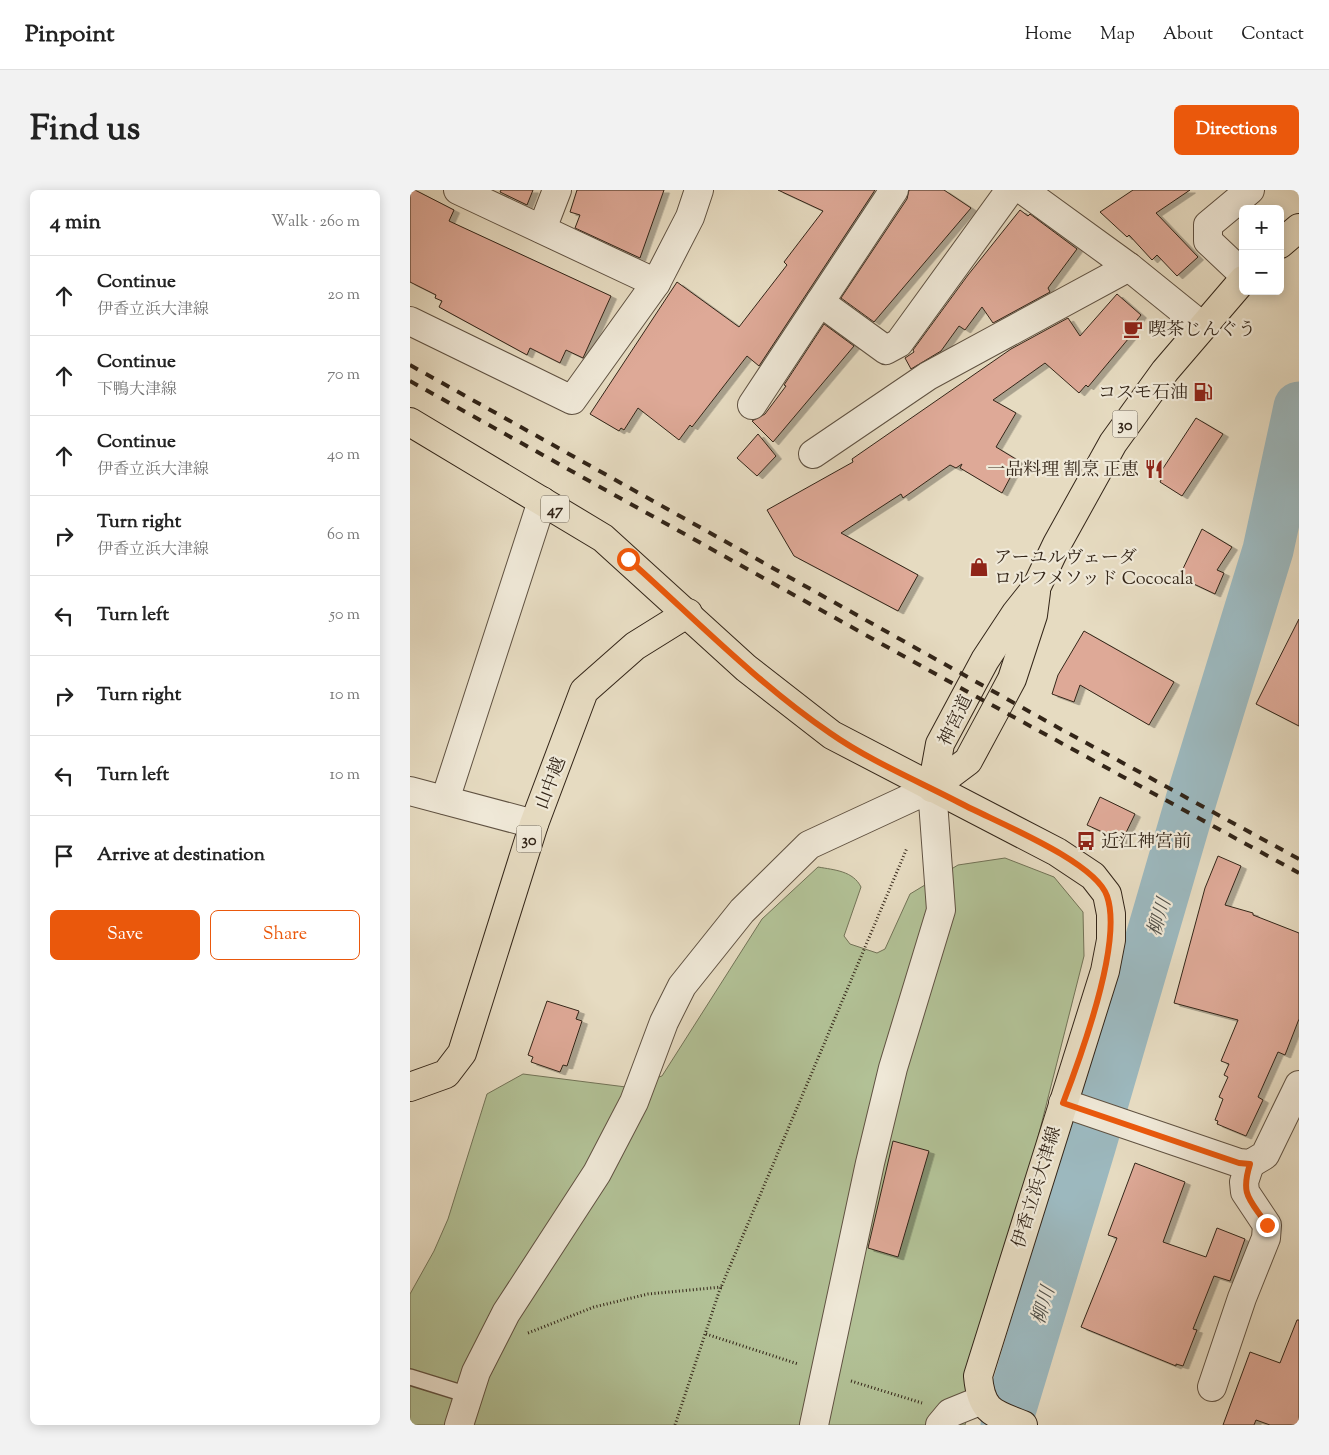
<!DOCTYPE html>
<meta charset="utf-8">
<style>
body{margin:0;font-family:"Sorts Mill Goudy","Noto Serif JP",serif;background:#f2f2f2;color:#222}
.controls{position:absolute;right:15px;top:15px;display:grid;overflow:hidden;border-radius:8px;box-shadow:0 2px 12px #0003}
.controls button{width:45px;height:45px;display:grid;place-items:center;padding:0;border:0;border-bottom:1px solid #e0e0e0;background:#fff;color:#222;font:25px sans-serif}
.stop{position:absolute;width:15px;height:15px;margin:-11px;border:4px solid #ea580c;border-radius:50%;background:#fff}
.stop.end{background:#ea580c;border-color:#fff;box-shadow:0 1px 5px #0008}
.list{margin:0;padding:0;list-style:none}
h2{display:flex;justify-content:space-between;align-items:center;height:65px;margin:0;padding:0 20px;font-size:21px}
h2 small{font-size:16px;font-weight:400;color:#767676}
.list li{display:grid;grid-template-columns:32px 1fr auto;gap:15px;align-items:center;box-sizing:border-box;height:80px;padding:0 20px;border-top:1px solid #e0e0e0}
.list b{display:block;font-size:19px;white-space:nowrap}
.list p{margin:0;font-size:16px;white-space:nowrap;color:#767676}
.list em{font-size:16px;font-style:normal;color:#767676}
.actions{display:flex;gap:10px;padding:15px 20px}
.actions a{flex:1;padding:11px 0;border:1px solid #ea580c;border-radius:8px;text-align:center;font-size:18px;color:#ea580c}
.actions .main{background:#ea580c;color:#fff}
.icon{flex:none;width:28px;height:28px;fill:none;stroke:currentColor;stroke-width:2;stroke-linecap:round;stroke-linejoin:round}
.map{position:relative;flex:none;width:889px;height:1235px;overflow:hidden;border-radius:8px}
header{display:flex;align-items:center;gap:30px;box-sizing:border-box;height:70px;padding:0 25px;background:#fff;border-bottom:1px solid #e0e0e0}
header strong{font-size:24px}
nav{display:flex;gap:28px;margin-inline-start:auto;font-size:18px}
.intro{display:flex;align-items:center;justify-content:space-between;box-sizing:border-box;height:120px;padding:0 30px}
h1{margin:0;font-size:35px}
.button{padding:12px 22px;border-radius:8px;background:#ea580c;color:#fff;font-size:18px;font-weight:700}
main{display:flex;gap:30px;padding:0 30px}
aside{flex:1;background:#fff;border-radius:8px;box-shadow:0 2px 12px #0003}
.map>svg:first-child{display:block}
.green{fill:#b2c196;stroke:#727357}
.lines{fill:none;stroke-linecap:round;stroke-linejoin:round}
.river{stroke:#9cb8be;stroke-width:51}
.building{fill:#dea997;stroke:#332518;filter:url(#shadow)}
.service-casing{stroke:#605242;stroke-width:18}
.minor-casing{stroke:#605242;stroke-width:30}
.primary-casing{stroke:#332518;stroke-width:30}
.path{stroke:#332518;stroke-width:3;stroke-dasharray:1 2.5;stroke-linecap:butt}
.service{stroke:#efe8d7;stroke-width:15}
.minor{stroke:#efe8d7;stroke-width:28}
.primary{stroke:#e6dbc1;stroke-width:28}
.rail{stroke:#332518;stroke-width:4;stroke-dasharray:9 9;stroke-linecap:butt}
.route{stroke:#ea580c;stroke-width:6}
.labels{text-anchor:middle;stroke-width:4.5;stroke-linejoin:round;paint-order:stroke}
.shield{fill:#efe8d7;stroke:#6b6051;stroke-width:1}
.shield-label{font-size:16px;font-weight:bold;fill:#332518}
.poi-label{font-size:18px;fill:#332518;stroke:#efe8d7;text-anchor:start}
.street-label{font-size:18px;fill:#332518;stroke:#efe8d7}
.water-label{font-size:19px;font-style:italic;fill:#52514a;stroke:#efe8d7}
</style>
<header>
<strong>Pinpoint</strong>
<nav><a>Home</a><a>Map</a><a>About</a><a>Contact</a></nav>
</header>
<div class="intro"><h1>Find us</h1><a class="button">Directions</a></div>
<main>
<aside>
<h2>4 min<small>Walk · 260 m</small></h2>
<ul class="list">
<li><svg class="icon" aria-label="ahead" viewBox="0 0 24 24"><path d="M12 20V5M6 11l6-6 6 6"/></svg><div><b>Continue</b><p>伊香立浜大津線</p></div><em>20 m</em></li>
<li><svg class="icon" aria-label="ahead" viewBox="0 0 24 24"><path d="M12 20V5M6 11l6-6 6 6"/></svg><div><b>Continue</b><p>下鴨大津線</p></div><em>70 m</em></li>
<li><svg class="icon" aria-label="ahead" viewBox="0 0 24 24"><path d="M12 20V5M6 11l6-6 6 6"/></svg><div><b>Continue</b><p>伊香立浜大津線</p></div><em>40 m</em></li>
<li><svg class="icon" aria-label="right" viewBox="0 0 24 24"><path d="M7 20v-9h11M14 6l5 5-5 5"/></svg><div><b>Turn right</b><p>伊香立浜大津線</p></div><em>60 m</em></li>
<li><svg class="icon" aria-label="left" viewBox="0 0 24 24"><path d="M17 20v-9H6M10 6l-5 5 5 5"/></svg><div><b>Turn left</b></div><em>50 m</em></li>
<li><svg class="icon" aria-label="right" viewBox="0 0 24 24"><path d="M7 20v-9h11M14 6l5 5-5 5"/></svg><div><b>Turn right</b></div><em>10 m</em></li>
<li><svg class="icon" aria-label="left" viewBox="0 0 24 24"><path d="M17 20v-9H6M10 6l-5 5 5 5"/></svg><div><b>Turn left</b></div><em>10 m</em></li>
<li><svg class="icon" aria-label="arrive" viewBox="0 0 24 24"><path d="M6 21V4h12l-3 4 3 4H6"/></svg><div><b>Arrive at destination</b></div></li>
</ul>
<div class="actions"><a class="main">Save</a><a>Share</a></div>
</aside>
<div class="map">
<svg width="889" height="1235" viewBox="0 0 889 1235">
<defs>
<filter id="shadow"><feDropShadow dx="5.5" dy="3" stdDeviation="0" flood-color="#0004"/></filter>
</defs>
<rect width="100%" height="100%" fill="#e6dbc1"/>
<filter id="stains"><feTurbulence type="fractalNoise" baseFrequency=".004" numOctaves="4"/><feColorMatrix values="0 0 0 0 .2 0 0 0 0 .09 0 0 0 0 .02 0 0 0 .5 -.17"/></filter>
<radialGradient id="worn" r=".72"><stop offset=".6" stop-color="#630" stop-opacity="0"/><stop offset="1" stop-color="#630" stop-opacity=".3"/></radialGradient>
<!-- green -->
<path class="green" d="M595,668l49,19 29,35 1,44 -119,469h-555v-131l24,-43 14,-32 39,-125 36,-20 103,13 36,-11 100,-157 56,-52c17,3 35,4 43,20l-17,49 6,8 27,9 8,-4 25,-55 48,-29z"/>
<g class="lines">
<!-- river -->
<polyline class="river" points="596,1235 680,957 782,607 858,360 889,217"/>
</g>
<!-- building -->
<g class="building">
<polygon points="0,0 5,0 44,20 39,31 201,106 173,168 156,160 150,173 120,158 117,165 29,117 32,111 25,108 26,105 0,92"/>
<polygon points="91,0 123,0 117,15 90,2"/>
<polygon points="167,0 254,0 230,68 165,38 170,25 160,22"/>
<polygon points="368,0 465,0 349,176 337,166 282,237 280,235 269,250 228,218 214,240 211,238 209,241 180,224 267,92 329,137 377,75 374,72 413,21"/>
<polygon points="499,0 534,0 561,18 464,132 431,108 497,9"/>
<polygon points="723,0 780,0 746,23 788,67 767,86 747,65 742,70 719,45 717,47 690,22"/>
<polygon points="610,20 618,26 620,24 667,59 638,98 640,102 583,133 572,117 555,140 549,136 531,161 501,179 495,168 504,162 503,160 558,85"/>
<polygon points="707,104 731,125 720,139 724,142 678,197 676,195 669,203 635,173 583,210 606,223 586,257 609,271 592,303 550,278 552,274 546,278 540,275 493,308 491,304 431,343 508,385 488,421 384,366 357,320 443,272 442,269 601,159 658,128 670,146"/>
<polygon points="414,134 444,156 363,252 342,231 355,224 376,196 374,195"/>
<polygon points="786,228 813,244 772,306 750,292 752,288 748,286"/>
<polygon points="348,244 366,266 347,286 327,268"/>
<polygon points="792,339 822,357 807,380 814,383 805,404 769,387"/>
<polygon points="889,429 889,536 846,514"/>
<polygon points="674,441 764,492 739,535 670,495 664,512 642,504 648,485"/>
<polygon points="690,607 725,624 712,651 677,635"/>
<polygon points="808,666 831,676 815,715 843,723 843,725 889,743 889,829 875,865 868,862 848,907 853,910 836,946 807,934 808,931 805,930 813,909 809,907 818,887 814,885 819,874 811,871 828,830 764,813 795,698"/>
<polygon points="137,811 169,821 166,829 172,831 157,876 153,875 150,882 121,872 123,867 118,865"/>
<polygon points="483,951 519,961 488,1067 458,1058"/>
<polygon points="725,973 775,992 753,1052 796,1067 807,1038 835,1049 820,1091 804,1086 783,1139 787,1140 773,1176 766,1174 766,1176 671,1137 707,1048 698,1045"/>
<polygon points="887,1130 889,1130 889,1235 860,1235 846,1230 844,1235 813,1235 840,1162 870,1173"/>
</g>
<g class="lines">
<!-- service casing -->
<g class="service-casing">
<polyline id="service" points="0,1187 58,1205"/>
</g>
<!-- minor casing -->
<g class="minor-casing">
<g id="minor">
<polyline points="48,0 246,93 280,27 289,0"/>
<polyline points="613,0 719,77 792,136"/>
<polyline points="132,39 147,0"/>
<polyline points="833,84 798,51 798,35 840,0"/>
<polyline points="410,112 476,160 489,153 600,0"/>
<polyline points="0,131 162,210 246,93"/>
<polyline points="342,215 484,0"/>
<polyline points="403,264 518,186 719,77"/>
<polyline points="0,601 124,634"/>
<polyline points="35,610 132,311"/>
<polyline points="653,913 829,973 840,974 855,965 889,895"/>
<polyline points="802,1197 832,1108 856,1048 857,1035 835,1002 834,992 840,974"/>
<polyline points="49,1235 66,1182 96,1123 187,983 224,912 254,832 272,796 332,721 399,655 522,598 531,720 483,878 460,973 404,1235"/>
<polyline points="530,1235 540,1223 572,1210"/>
</g>
</g>
<!-- primary casing -->
<g class="primary-casing">
<g id="primary">
<polyline points="870,54 889,38"/>
<path d="M0,232l193,116 143,130 86,67 225,117 36,24 14,18 4,20v26l-6,31 -127,405c3,35 14,37 45,49"/>
<polyline points="522,598 530,554 575,470 606,423 626,398 647,354 703,253 755,181 833,90"/>
<polyline points="522,598 558,571 593,506 602,489 623,425 626,402"/>
<polyline points="0,897 36,884 52,863 124,634 174,501 225,456 278,423"/>
</g>
</g>
<!-- path -->
<g class="path">
<polyline points="118,1143 184,1117 238,1104 312,1097"/>
<polyline points="296,1144 388,1174"/>
<polyline points="441,1191 512,1213"/>
<polyline points="265,1235 309,1102 497,658"/>
</g>
<!-- service -->
<use href="#service" class="service"/>
<!-- minor -->
<use href="#minor" class="minor"/>
<!-- primary -->
<use href="#primary" class="primary"/>
<!-- rail -->
<g class="rail">
<polyline points="0,175 647,537 889,669"/>
<polyline points="0,191 558,502 889,683"/>
</g>
</g>
<g class="lines">
<!-- route -->
<path class="route" d="M218,369c66,59 129,124 202,174 40,28 88,48 132,71 34,18 133,57 145,92 16,46 -26,160 -44,207l176,60 11,1c-10,32 0,35 17,61"/>
</g>
<!-- icons -->
<defs>
<g id="cafe-bare" transform="scale(1.5)"><path d="M-5.5-4.5H6V0H3Q3 3.5 0 3.5H-2.5Q-5.5 3.5-5.5 0ZM3-3.2v2h1.7v-2ZM-6 4.5H4V6H-6Z" fill="#8f2418" stroke="#efe8d7" stroke-width="2.5" paint-order="stroke"/></g>
<g id="fuel-bare" transform="scale(1.5)"><path d="M-5.5-6h7V0h2V4h1.3V-2.5L3-4.5l.8-.8L6-3V5H2.5V1h-1V6h-7ZM-4.2-4.7v3.2H.2V-4.7Z" fill="#8f2418" stroke="#efe8d7" stroke-width="2.5" paint-order="stroke"/></g>
<g id="restaurant-bare" transform="scale(1.5)"><path d="M-5-6h1v4h1v-4h1v4h1v-4h1v5L-1.5 .5V6h-2V.5L-5-1ZM5-6V6H3V1.5H1.5Q1.5-4 5-6Z" fill="#8f2418" stroke="#efe8d7" stroke-width="2.5" paint-order="stroke"/></g>
<g id="shop-bare" transform="scale(1.5)"><path d="M-5-2.5h2.3a2.7 3.5 0 0 1 5.4 0H5L5.5 6h-11ZM-1.5-2.5h3a1.5 2.3 0 0 0-3 0Z" fill="#8f2418" stroke="#efe8d7" stroke-width="2.5" paint-order="stroke"/></g>
<g id="bus-bare" transform="scale(1.5)"><path d="M-5-6H5V4H4V6H2V4H-2V6H-4V4H-5ZM-3.5-4V0h7V-4ZM-3.5 1.2v1.5H-2V1.2ZM2 1.2v1.5H3.5V1.2Z" fill="#8f2418" stroke="#efe8d7" stroke-width="2.5" paint-order="stroke"/></g>
</defs>
<g fill-rule="evenodd">
<use href="#cafe-bare" x="723" y="139"/>
<use href="#fuel-bare" x="793" y="202"/>
<use href="#restaurant-bare" x="744" y="279"/>
<use href="#shop-bare" x="569" y="377"/>
<use href="#bus-bare" x="676" y="651"/>
</g>
<g class="labels">
<!-- shield labels -->
<g class="shield">
<rect x="702.5" y="220.5" width="25" height="27" rx="4"/>
<rect x="131" y="305.5" width="28" height="27" rx="4"/>
<rect x="106.5" y="635.5" width="25" height="27" rx="4"/>
</g>
<g class="shield-label">
<text x="715" y="240">30</text>
<text x="145" y="325">47</text>
<text x="119" y="655">30</text>
</g>
<!-- poi labels -->
<g class="poi-label">
<text x="738" y="145">喫茶じんぐう</text>
<text x="778" y="208" text-anchor="end">コスモ石油</text>
<text x="729" y="285" text-anchor="end">一品料理 割烹 正恵</text>
<text x="584" y="373">アーユルヴェーダ<tspan x="584" dy="21">ロルフメソッド Cococala</tspan></text>
<text x="691" y="657">近江神宮前</text>
</g>
<!-- street labels -->
<g class="street-label">
<text transform="translate(545 530) rotate(-64)" y="6">神宮道</text>
<text transform="translate(140 593) rotate(-69)" y="6">山中越</text>
<text transform="translate(626 997) rotate(-73)" y="6">伊香立浜大津線</text>
</g>
<!-- water labels -->
<g class="water-label">
<text transform="translate(748 727) rotate(-73)" y="7">柳川</text>
<text transform="translate(632 1115) rotate(-73)" y="7">柳川</text>
</g>
</g>
<rect width="100%" height="100%" filter="url(#stains)"/>
<rect width="100%" height="100%" fill="url(#worn)"/>
</svg>
<div class="controls">
<button>+</button>
<button>−</button>
</div>
<div class="stop" style="left:218px;top:369px"></div>
<div class="stop end" style="left:857px;top:1035px"></div>
</div>
</main>
